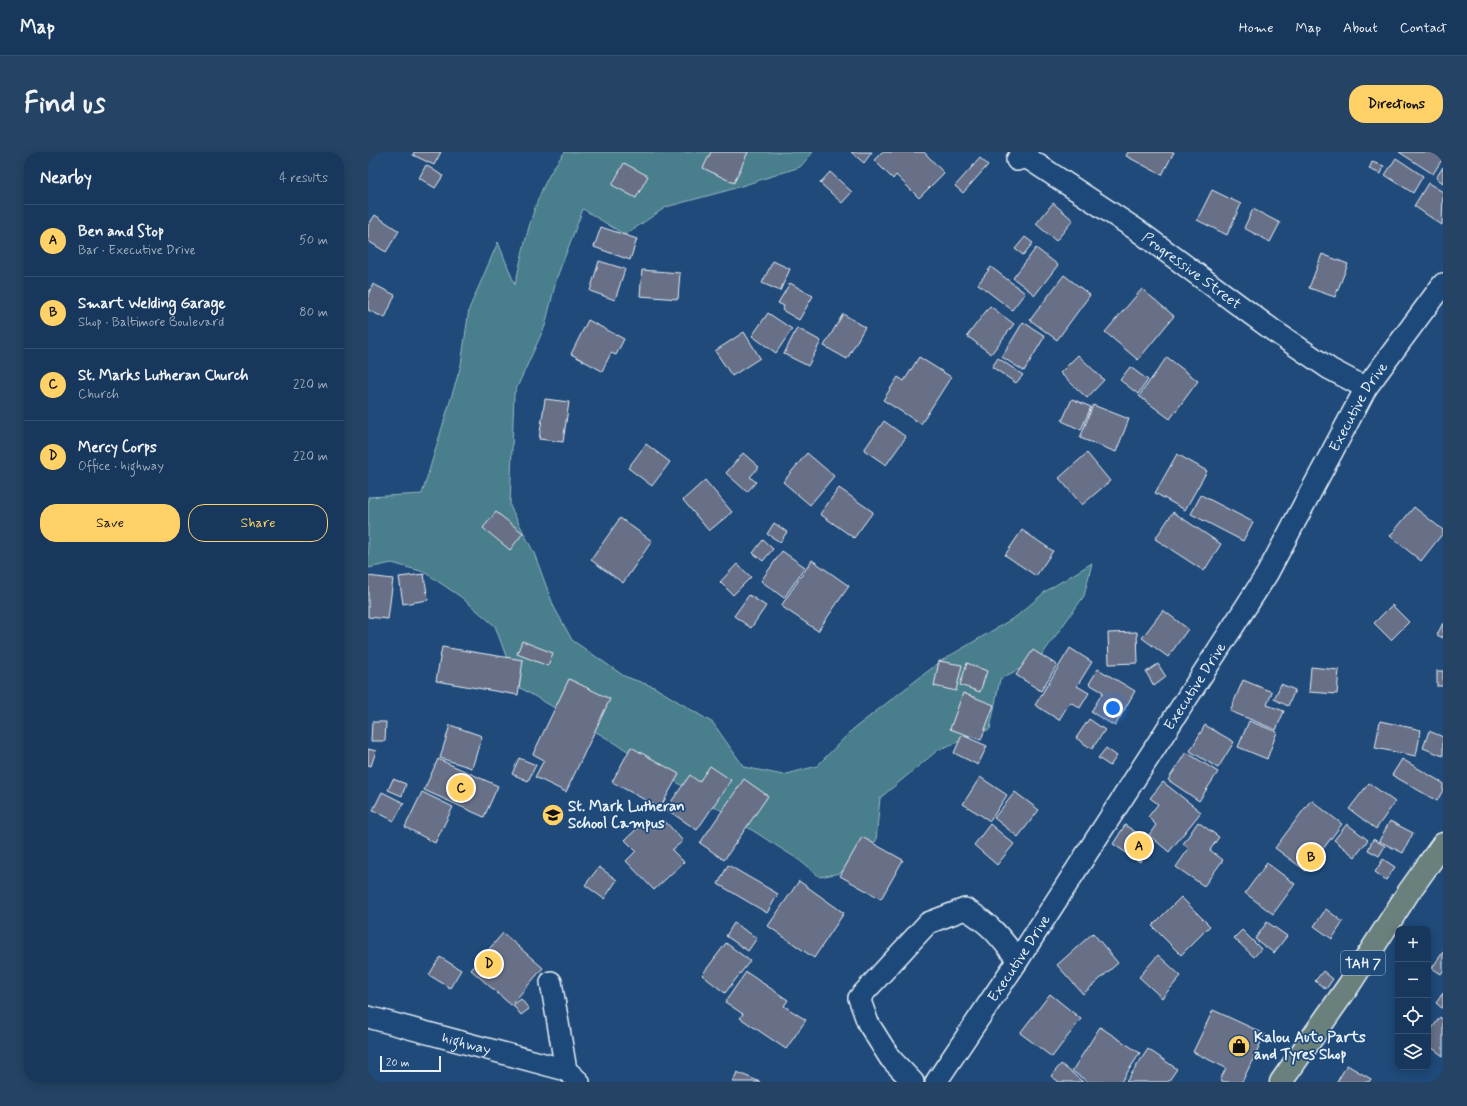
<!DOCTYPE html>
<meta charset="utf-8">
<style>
body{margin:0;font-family:Mynerve,sans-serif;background:#244365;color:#f1f3f6}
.controls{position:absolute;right:12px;bottom:12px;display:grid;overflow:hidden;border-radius:8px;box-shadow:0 2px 10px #0003}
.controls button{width:36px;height:36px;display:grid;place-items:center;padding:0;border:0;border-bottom:1px solid #365272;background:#17385c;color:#f1f3f6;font:20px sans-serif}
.scale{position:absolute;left:12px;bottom:10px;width:61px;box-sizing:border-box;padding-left:4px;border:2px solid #e8f1f8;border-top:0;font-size:11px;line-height:14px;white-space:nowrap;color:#e8f1f8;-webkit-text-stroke:3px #1f4a7a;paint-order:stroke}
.you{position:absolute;left:745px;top:556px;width:14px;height:14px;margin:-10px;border:3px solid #fff;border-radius:50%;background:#1a73e8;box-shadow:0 0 0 6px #1a73e833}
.badge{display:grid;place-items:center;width:26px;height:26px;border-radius:50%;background:#ffd166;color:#111;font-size:13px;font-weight:700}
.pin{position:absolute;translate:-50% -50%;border:2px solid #fff;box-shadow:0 1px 4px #0006}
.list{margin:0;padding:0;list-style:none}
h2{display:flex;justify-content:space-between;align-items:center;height:52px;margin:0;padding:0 16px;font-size:17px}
h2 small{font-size:13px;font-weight:400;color:#9eacbb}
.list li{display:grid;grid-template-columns:26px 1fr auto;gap:12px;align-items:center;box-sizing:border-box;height:72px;padding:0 16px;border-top:1px solid #365272}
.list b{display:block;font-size:15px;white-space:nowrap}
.list p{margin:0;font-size:13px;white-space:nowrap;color:#9eacbb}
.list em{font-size:13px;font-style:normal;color:#9eacbb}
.actions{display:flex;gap:8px;padding:12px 16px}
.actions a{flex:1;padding:9px 0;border:1px solid #ffd166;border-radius:16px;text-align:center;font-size:14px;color:#ffd166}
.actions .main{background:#ffd166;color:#111}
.icon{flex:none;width:22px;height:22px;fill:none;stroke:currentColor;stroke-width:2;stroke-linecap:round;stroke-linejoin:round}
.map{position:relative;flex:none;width:1075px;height:930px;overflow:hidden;border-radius:16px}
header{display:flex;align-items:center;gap:24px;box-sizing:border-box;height:56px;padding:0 20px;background:#17385c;border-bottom:1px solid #365272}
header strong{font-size:19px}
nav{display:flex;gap:22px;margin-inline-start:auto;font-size:14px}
.intro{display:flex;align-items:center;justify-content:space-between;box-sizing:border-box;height:96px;padding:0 24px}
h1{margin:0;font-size:28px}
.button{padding:10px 18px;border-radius:16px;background:#ffd166;color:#111;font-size:14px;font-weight:700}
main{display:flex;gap:24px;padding:0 24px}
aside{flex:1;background:#17385c;border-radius:16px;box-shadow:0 2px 10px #0003}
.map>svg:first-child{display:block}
.green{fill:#497e8c;stroke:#98b8c2}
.building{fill:#687088;stroke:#e8f1f8}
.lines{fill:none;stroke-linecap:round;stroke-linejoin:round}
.minor-casing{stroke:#e8f1f8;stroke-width:24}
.highway-casing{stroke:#e8f1f8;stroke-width:25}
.minor{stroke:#1f4a7a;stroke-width:21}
.highway{stroke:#6a807d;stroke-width:22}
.labels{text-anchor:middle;stroke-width:3.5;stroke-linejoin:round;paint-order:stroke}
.shield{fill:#1f4a7a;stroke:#acbfd2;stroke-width:1}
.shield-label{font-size:14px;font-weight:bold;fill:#e8f1f8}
.street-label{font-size:15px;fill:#e8f1f8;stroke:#1f4a7a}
.poi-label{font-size:15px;font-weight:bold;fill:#e8f1f8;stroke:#1f4a7a;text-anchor:start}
</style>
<header>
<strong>Map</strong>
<nav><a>Home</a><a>Map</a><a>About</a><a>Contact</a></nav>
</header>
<div class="intro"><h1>Find us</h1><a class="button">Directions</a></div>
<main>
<aside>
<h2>Nearby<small>4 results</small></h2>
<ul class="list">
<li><span class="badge">A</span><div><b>Ben and Stop</b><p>Bar · Executive Drive</p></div><em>50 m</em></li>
<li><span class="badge">B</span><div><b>Smart Welding Garage</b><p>Shop · Baltimore Boulevard</p></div><em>80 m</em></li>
<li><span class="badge">C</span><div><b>St. Marks Lutheran Church</b><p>Church</p></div><em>220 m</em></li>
<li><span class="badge">D</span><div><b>Mercy Corps</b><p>Office · highway</p></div><em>220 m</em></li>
</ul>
<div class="actions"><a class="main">Save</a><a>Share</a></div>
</aside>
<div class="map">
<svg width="1075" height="930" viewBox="0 0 1075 930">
<rect width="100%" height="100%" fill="#1f4a7a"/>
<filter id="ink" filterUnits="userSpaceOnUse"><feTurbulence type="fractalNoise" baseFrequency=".025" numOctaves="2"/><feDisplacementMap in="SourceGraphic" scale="8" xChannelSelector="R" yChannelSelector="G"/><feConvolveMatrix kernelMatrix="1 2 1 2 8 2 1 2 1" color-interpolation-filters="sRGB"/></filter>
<g filter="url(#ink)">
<!-- green -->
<path class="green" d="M197,0h248l-13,15 -71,23 -63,17 -41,28 -42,-26 -26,68 -12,49 -31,68 -4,112 24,47 20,54 18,33 52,36 30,11 59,36 31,44 39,8 34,-9 35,-36 89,-69 76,-45 29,-25 46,-28 -8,33 -45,63 -39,20 -10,50 -52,21 -58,48 -4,43 -36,32 -20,4 -21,-17 -184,-117 -98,-57 -22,-60 -34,-29 -37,-25 -32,-9 -24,5v-71l54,-3 39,-129 8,-56 29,-67 17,43c11,-46 19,-96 50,-133z"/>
<!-- building -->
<g class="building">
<polygon points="46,0 73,0 66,13 45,3"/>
<polygon points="343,0 380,0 366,31 335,16"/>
<polygon points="483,0 504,0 496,11"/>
<polygon points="514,0 556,0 576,21 551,46 528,23 525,27 506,8"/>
<polygon points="760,0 806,0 794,23 758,4"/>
<polygon points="1031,0 1075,0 1075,6 1065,22"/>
<polygon points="612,6 620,13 595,41 587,34"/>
<polygon points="1028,6 1055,24 1045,41 1017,23"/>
<polygon points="1004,10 1016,14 1013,22 1001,17"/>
<polygon points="256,11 280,24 268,46 244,33"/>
<polygon points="58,13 75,24 67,36 51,26"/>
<polygon points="1075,15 1075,31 1068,26"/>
<polygon points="462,20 484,40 474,51 452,31"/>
<polygon points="1060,31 1075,40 1074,73 1046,54"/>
<polygon points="844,38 873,52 859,83 829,68"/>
<polygon points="685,51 705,68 688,89 668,72"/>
<polygon points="885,57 912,71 902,90 876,76"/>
<polygon points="7,63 31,79 18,100 0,89 0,74"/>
<polygon points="233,75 269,87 262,108 226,95"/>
<polygon points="657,85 665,91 655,103 647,97"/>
<polygon points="668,96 690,113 667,143 645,126"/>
<polygon points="954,102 980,112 967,145 941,136"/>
<polygon points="231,109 257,117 247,148 222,139"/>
<polygon points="405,109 422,117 412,139 394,131"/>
<polygon points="623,115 657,141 644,158 610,132"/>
<polygon points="274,118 312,121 310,147 272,144"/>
<polygon points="696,123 722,143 689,188 662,168"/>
<polygon points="422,131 445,144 431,168 414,158 416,154 410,151"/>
<polygon points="5,132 27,143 17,166 0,158 0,143"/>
<polygon points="774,137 806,164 770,208 737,180"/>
<polygon points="622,154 646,172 623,202 599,184"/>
<polygon points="400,161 424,177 408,201 384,184"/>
<polygon points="475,162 497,175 479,207 456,194"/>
<polygon points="220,168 256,187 248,203 243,201 234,219 203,202"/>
<polygon points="655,170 677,184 656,219 634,205"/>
<polygon points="429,176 453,189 440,214 416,202"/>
<polygon points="376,180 392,206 364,224 347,199"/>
<polygon points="710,203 736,228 719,246 692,221"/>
<polygon points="551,205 583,225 553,272 515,248 530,225 536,229"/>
<polygon points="799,205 830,229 802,267 771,244"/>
<polygon points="630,206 655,223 648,231 624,215"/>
<polygon points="762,215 780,228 770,242 752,228"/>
<polygon points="177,247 201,250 195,290 171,287"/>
<polygon points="704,247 723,255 713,278 694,269"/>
<polygon points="725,253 761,267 748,300 712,286"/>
<polygon points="516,269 538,285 518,313 496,298"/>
<polygon points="278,292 302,310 284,334 260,316"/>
<polygon points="375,301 391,315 382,325 388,330 379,340 358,321"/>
<polygon points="439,301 466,324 442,353 415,330"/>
<polygon points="719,301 742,329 714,353 691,326"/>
<polygon points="809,302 839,319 817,358 787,341"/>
<polygon points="337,328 364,360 341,379 315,348"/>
<polygon points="471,336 505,360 486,386 452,362"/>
<polygon points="833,343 885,370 875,389 823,362"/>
<polygon points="1046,355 1075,378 1075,381 1053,409 1022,384"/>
<polygon points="128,360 155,381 142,398 115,376"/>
<polygon points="805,360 853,392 836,419 787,387"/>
<polygon points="252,366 284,389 255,431 223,408"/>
<polygon points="406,371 419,380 412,390 399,382"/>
<polygon points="654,378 685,399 668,424 637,403"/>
<polygon points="395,388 405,397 395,409 385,401"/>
<polygon points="414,399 437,415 416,446 393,429"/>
<polygon points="444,408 481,434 450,479 413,454"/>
<polygon points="369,412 383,425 365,443 352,430"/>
<polygon points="56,422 60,448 35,452 31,425"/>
<polygon points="0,424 25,427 20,467 0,465"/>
<polygon points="381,443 398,454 383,476 366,464"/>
<polygon points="1024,453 1041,470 1023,488 1006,471"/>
<polygon points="795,458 820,477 800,505 774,486"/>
<polygon points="1075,471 1075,486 1069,483"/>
<polygon points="769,480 770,511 741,512 740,481"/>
<polygon points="154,489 185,501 180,514 149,502"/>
<polygon points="74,495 155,508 150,543 68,529"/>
<polygon points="702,496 724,510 709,534 721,541 712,556 702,550 691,568 667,553"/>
<polygon points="665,498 689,513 673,539 648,523"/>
<polygon points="571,509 594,513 588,539 566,534"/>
<polygon points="599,511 619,519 612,540 592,533"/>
<polygon points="790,512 798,525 786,534 778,520"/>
<polygon points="943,515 971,518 969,542 941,540"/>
<polygon points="730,517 767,539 747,574 723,560 735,540 721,532"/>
<rect x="1069" y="519" width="6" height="15"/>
<polygon points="201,527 242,547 198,640 167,625 176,608 165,602"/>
<polygon points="875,528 904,540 899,553 916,559 908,578 862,559"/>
<polygon points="913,532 927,538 920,554 906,547"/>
<polygon points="595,541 626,553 613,588 582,577"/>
<polygon points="721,567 737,578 724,597 708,586"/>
<polygon points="881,569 909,580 899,607 870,595"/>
<polygon points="1012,569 1053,578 1048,604 1007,596"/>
<polygon points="4,570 18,570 17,589 3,589"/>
<polygon points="82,573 114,584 104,616 72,606"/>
<polygon points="837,573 866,590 850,616 822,599"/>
<polygon points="1061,579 1075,585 1075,604 1055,596"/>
<polygon points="594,583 619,594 610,613 586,601"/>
<polygon points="263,595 311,622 292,656 244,630"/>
<polygon points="738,596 749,604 742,614 730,606"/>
<polygon points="0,597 8,599 3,614 0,613"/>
<polygon points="818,600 850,620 831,649 800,628"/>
<polygon points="151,606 168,613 160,629 144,622"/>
<polygon points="70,607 130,634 116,665 56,638"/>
<polygon points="1034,607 1075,631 1075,638 1069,649 1024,623"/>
<polygon points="342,614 363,628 329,678 298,657 322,623 331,630"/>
<polygon points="612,625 639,643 622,669 595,652"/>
<polygon points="25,627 38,632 34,644 20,638"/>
<polygon points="376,627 400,644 356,708 332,691"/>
<polygon points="795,630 833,660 801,700 781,683 788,673 780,665 790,652 782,646"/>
<polygon points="1001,631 1027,650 1008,677 981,657"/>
<polygon points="14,640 36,651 26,669 5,658"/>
<polygon points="54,640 85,655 67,691 37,675"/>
<polygon points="647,640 671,658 650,685 626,666"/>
<polygon points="943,648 974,672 938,719 907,696"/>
<polygon points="278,668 286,677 296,668 315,689 304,698 316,710 286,738 258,709 268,699 257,688"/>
<polygon points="1022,669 1045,681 1035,701 1011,689"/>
<polygon points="830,670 851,685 842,698 855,708 836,734 808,715 821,696 815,692"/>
<polygon points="622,672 646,692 629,713 606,693"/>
<polygon points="979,672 1000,688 987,705 966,688"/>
<polygon points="757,673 769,681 766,685 776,692 773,697 778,700 772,710 745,692"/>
<polygon points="494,685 535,708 513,747 472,724"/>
<polygon points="1005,687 1017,694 1011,704 1000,698"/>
<polygon points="1015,707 1027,715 1018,728 1007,720"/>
<polygon points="899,711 927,732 905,762 877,741"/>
<polygon points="360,713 410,742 399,761 350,732"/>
<polygon points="231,715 249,728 236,747 217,733"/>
<polygon points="431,729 476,761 446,806 400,774"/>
<polygon points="813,745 842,774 813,803 784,774"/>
<polygon points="958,757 975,770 964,787 946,774"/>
<polygon points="899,770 919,784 906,801 887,787"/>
<polygon points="366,771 389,786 380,799 358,784"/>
<polygon points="874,778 893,797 886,805 866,786"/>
<polygon points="135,781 175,816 143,853 103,818"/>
<polygon points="725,781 750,811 715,842 689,813"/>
<polygon points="358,791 382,809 357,841 334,823"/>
<polygon points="1075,800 1075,819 1073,822 1064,816"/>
<polygon points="790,803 813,824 794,846 771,825"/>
<polygon points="72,805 93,818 82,836 61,823"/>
<polygon points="955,819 965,827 958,837 947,829"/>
<polygon points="378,820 420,848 416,854 438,868 418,897 372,866 375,862 357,850"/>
<polygon points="1075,841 1075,857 1068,851"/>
<polygon points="682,842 713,867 684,905 652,881"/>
<polygon points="153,847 161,857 153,863 145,853"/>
<polygon points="845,858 897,882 874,930 857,930 852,928 858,916 825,900"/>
<polygon points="1072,865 1075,868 1075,904 1060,893 1060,882"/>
<polygon points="732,875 772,901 753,930 720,930 704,919"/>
<polygon points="780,897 809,917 800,930 758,930"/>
<polygon points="693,912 715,930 691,930 683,924"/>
<polygon points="979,913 1003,927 1001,930 969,930"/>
<polygon points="369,920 392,930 365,930"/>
</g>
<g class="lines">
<!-- minor casing -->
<g class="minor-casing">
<g id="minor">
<path id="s1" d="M649,8l4,-2 8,1 108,71 137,101 56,38 36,19"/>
<polyline points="183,830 198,918 211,930"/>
<path id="s2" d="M0,865l198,53"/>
<path d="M545,930l-23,-24 -22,-35 -9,-25 69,-75 37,-14c25,14 36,29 53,51"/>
<path id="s3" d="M568,930l82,-122 249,-386 99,-186 77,-104"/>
</g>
</g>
<!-- highway casing -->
<g class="highway-casing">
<polyline id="highway" points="913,930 981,833 1040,741 1075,692"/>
</g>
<!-- minor -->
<use href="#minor" class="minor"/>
<!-- highway -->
<use href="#highway" class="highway"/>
</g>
</g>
<!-- icons -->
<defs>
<g id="school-disc" transform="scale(1.15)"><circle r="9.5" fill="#ffd166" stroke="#1f4a7a"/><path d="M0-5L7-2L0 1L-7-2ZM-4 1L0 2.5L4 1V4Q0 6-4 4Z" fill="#111"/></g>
<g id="shop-disc" transform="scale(1.15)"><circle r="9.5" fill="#ffd166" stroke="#1f4a7a"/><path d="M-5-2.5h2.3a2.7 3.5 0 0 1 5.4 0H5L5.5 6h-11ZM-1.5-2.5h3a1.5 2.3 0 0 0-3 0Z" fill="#111"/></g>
</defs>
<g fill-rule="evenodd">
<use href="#school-disc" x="185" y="663"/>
<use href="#shop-disc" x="871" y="894"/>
</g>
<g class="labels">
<!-- shield labels -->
<rect class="shield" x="973" y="799" width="44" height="24" rx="3"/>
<g class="shield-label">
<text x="995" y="816">TAH 7</text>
</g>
<!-- street labels -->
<g class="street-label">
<text dy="5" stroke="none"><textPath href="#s1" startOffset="210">Progressive Street</textPath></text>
<text dy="5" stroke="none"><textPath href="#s3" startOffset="797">Executive Drive</textPath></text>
<text dy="5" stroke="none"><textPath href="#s3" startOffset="473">Executive Drive</textPath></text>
<text dy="5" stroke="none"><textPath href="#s3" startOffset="149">Executive Drive</textPath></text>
<text dy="5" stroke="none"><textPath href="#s2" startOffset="102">highway</textPath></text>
</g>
<!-- poi labels -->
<g class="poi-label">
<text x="200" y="659">St. Mark Lutheran<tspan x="200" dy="17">School Campus</tspan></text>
<text x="886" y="890">Kalou Auto Parts<tspan x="886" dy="17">and Tyres Shop</tspan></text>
</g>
</g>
</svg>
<div class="controls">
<button>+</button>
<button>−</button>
<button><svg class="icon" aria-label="locate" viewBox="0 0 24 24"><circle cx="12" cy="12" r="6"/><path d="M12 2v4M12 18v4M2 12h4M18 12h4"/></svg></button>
<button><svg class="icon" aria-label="layers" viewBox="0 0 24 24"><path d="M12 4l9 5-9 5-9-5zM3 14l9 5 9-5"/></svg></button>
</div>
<div class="scale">20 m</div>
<div class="you"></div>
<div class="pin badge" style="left:771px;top:694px">A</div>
<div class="pin badge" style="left:943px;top:705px">B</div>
<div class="pin badge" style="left:93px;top:636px">C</div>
<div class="pin badge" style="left:121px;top:812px">D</div>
</div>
</main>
